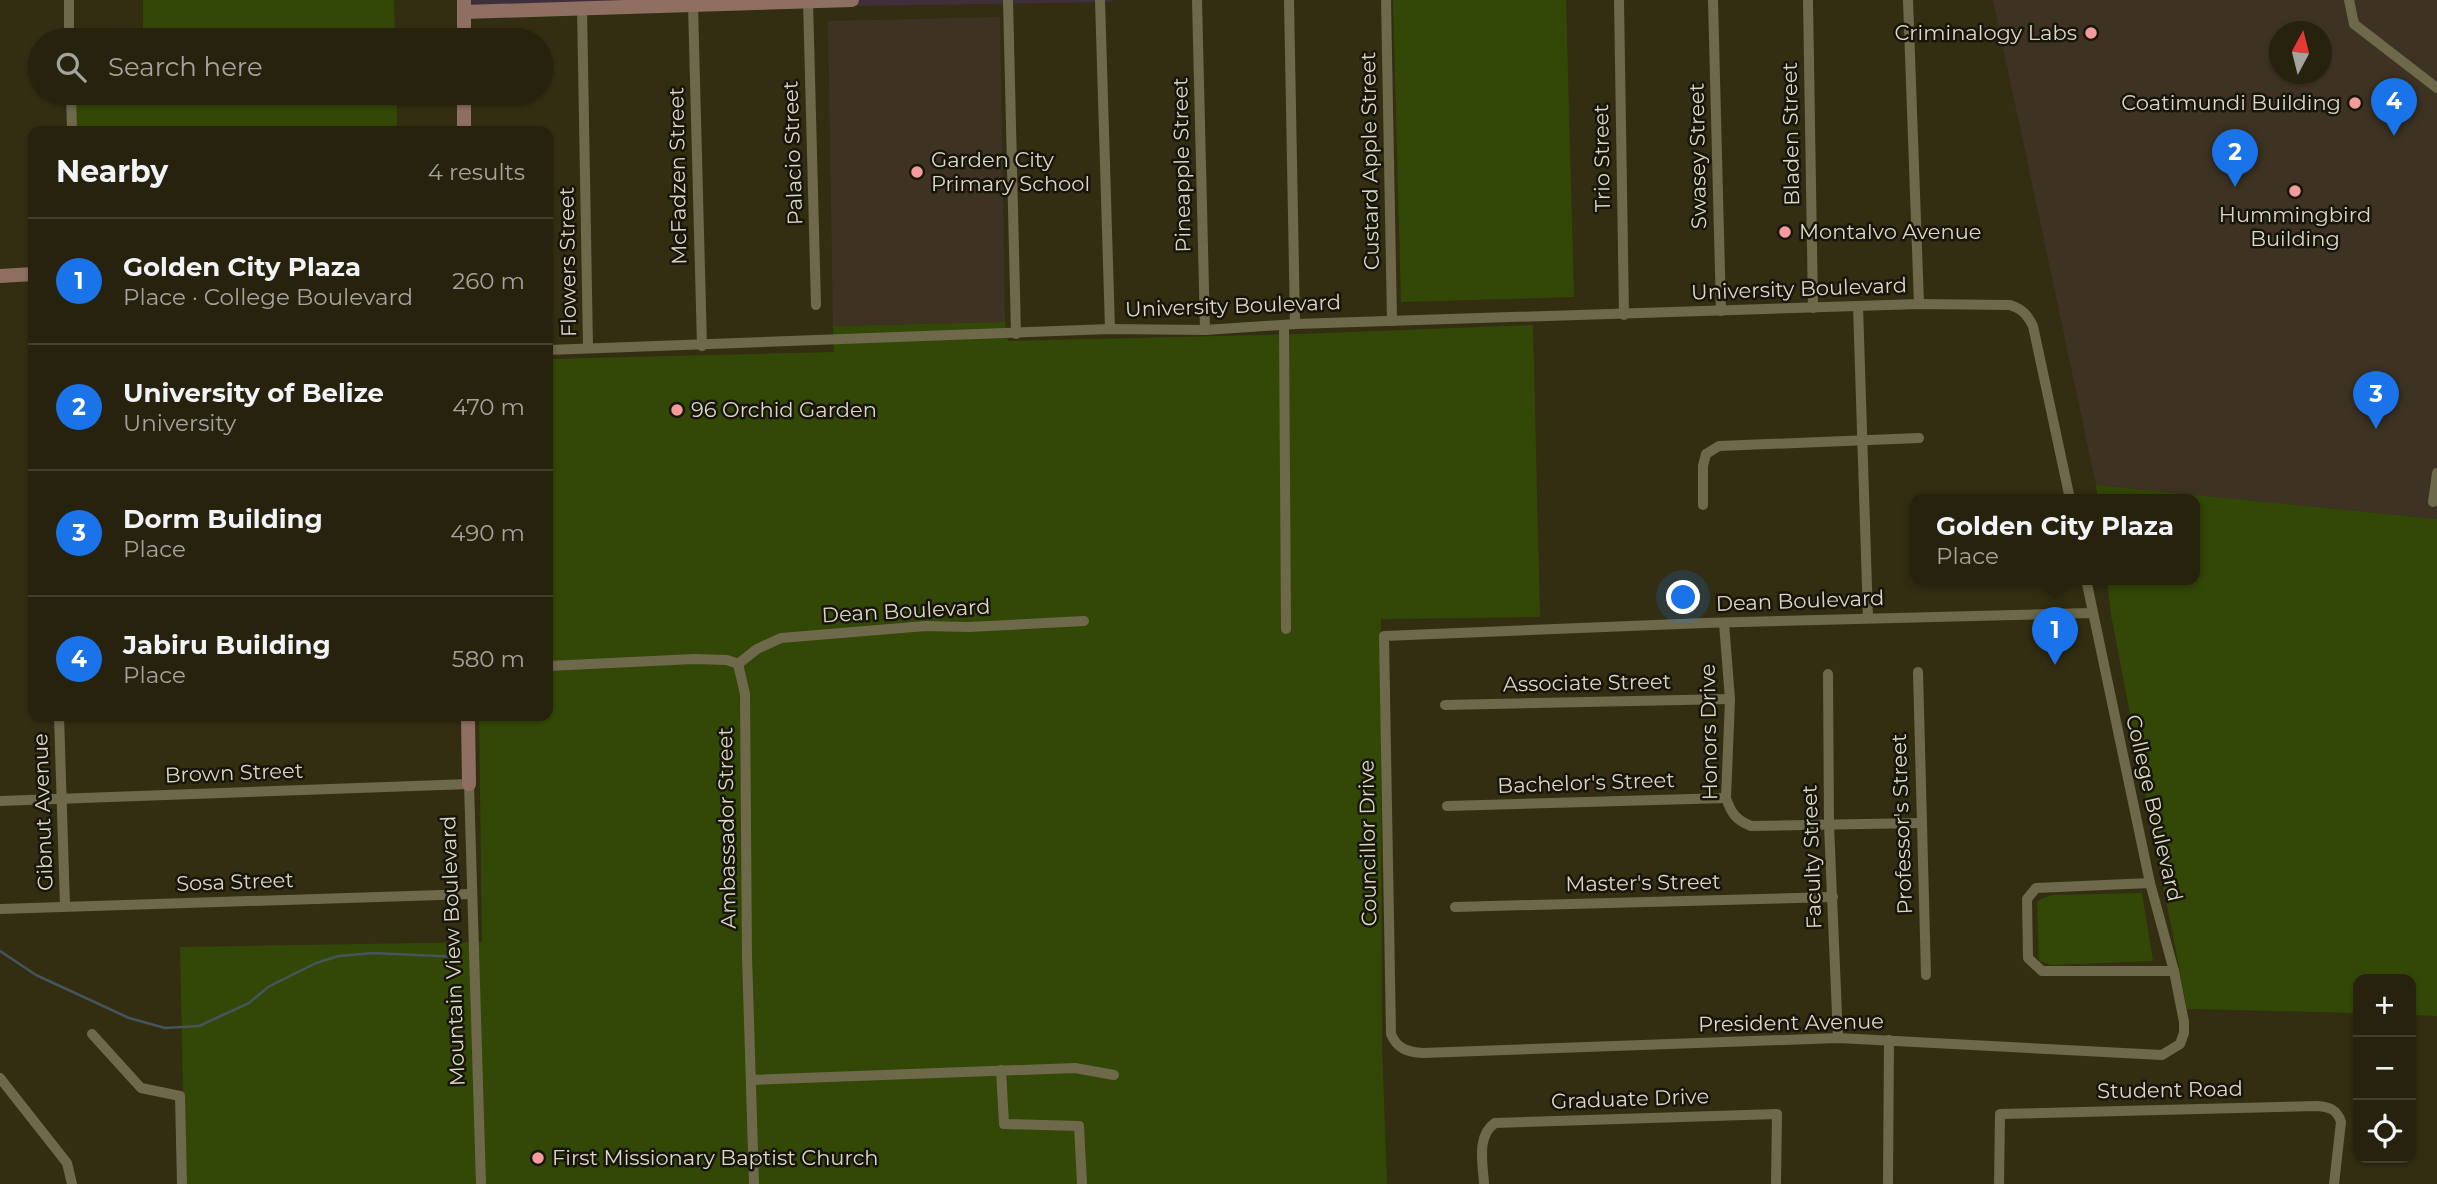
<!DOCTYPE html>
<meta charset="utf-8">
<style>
body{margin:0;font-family:Montserrat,sans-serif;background:#2e2a17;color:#f1f3f6}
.controls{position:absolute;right:21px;bottom:21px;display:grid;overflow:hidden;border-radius:14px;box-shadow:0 2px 5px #0004}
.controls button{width:63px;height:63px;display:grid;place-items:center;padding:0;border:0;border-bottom:2px solid #423f2e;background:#26220e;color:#f1f3f6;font:35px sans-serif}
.compass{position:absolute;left:2269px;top:21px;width:63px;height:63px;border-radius:50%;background:#26220e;box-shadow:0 2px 5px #0004;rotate:7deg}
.you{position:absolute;left:1684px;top:598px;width:24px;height:24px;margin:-18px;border:5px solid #fff;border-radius:50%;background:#1a73e8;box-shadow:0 0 0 10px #1a73e833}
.badge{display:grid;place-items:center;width:46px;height:46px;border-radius:50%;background:#1a73e8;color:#fff;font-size:23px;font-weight:700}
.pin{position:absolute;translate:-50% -58px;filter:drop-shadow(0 2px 4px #0008)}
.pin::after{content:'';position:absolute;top:37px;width:24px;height:21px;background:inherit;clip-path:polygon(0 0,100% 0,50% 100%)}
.popup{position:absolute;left:1910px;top:494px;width:290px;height:91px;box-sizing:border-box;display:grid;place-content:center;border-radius:14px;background:#26220e;filter:drop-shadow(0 2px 5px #0005);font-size:23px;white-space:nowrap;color:#a4a49e}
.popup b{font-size:26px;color:#f1f3f6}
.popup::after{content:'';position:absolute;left:50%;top:100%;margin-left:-14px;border:14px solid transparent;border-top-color:#26220e}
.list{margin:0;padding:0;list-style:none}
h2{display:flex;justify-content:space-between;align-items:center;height:91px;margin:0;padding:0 28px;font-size:30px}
h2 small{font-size:23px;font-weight:400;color:#a4a49e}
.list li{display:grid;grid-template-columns:46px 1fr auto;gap:21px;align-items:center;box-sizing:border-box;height:126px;padding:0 28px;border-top:2px solid #423f2e}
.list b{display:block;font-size:26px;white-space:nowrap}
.list p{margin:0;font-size:23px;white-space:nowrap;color:#a4a49e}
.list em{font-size:23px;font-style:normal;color:#a4a49e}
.icon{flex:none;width:38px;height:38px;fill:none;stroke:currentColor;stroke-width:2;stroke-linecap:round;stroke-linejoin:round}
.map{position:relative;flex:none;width:2437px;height:1184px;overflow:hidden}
.search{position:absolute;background:#26220e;box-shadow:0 2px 5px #0004;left:28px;top:28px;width:525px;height:77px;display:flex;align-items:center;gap:18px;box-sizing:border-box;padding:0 24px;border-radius:38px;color:#a4a49e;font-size:26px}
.panel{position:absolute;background:#26220e;box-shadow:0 2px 5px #0004;left:28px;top:126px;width:525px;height:595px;border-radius:14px}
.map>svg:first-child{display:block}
.commercial{fill:#3f2f3a}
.education{fill:#3e3323;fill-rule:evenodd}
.green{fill:#334807}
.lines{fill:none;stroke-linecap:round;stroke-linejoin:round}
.stream{stroke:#44555c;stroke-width:2.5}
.street{stroke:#6e694b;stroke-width:10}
.secondary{stroke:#906f63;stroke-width:14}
.poi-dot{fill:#f59b9c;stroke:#18160a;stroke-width:2.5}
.labels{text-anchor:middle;stroke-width:5;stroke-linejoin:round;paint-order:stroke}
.poi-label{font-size:21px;fill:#dad7c7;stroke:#18160a;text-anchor:start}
.street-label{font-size:21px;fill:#dad7c7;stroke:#18160a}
</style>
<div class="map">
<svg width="2437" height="1184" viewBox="0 0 2437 1184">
<rect width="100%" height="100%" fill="#332d12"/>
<!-- commercial -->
<polygon class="commercial" points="464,0 1112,0 1112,2 464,12"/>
<!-- education -->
<g class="education">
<path d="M1993,0h444v519l-341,-34zM2280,32h42v42h-42z"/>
<polygon points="1000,17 1005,322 833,326 828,21"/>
</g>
<!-- green -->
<g class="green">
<polygon points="143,0 394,0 395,40 143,40"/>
<polygon points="1393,0 1566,0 1574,297 1401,302"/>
<polygon points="71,93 397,93 397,128 453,131 72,131"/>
<polygon points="1005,322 1008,341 1299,334 1533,325 1540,617 1381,619 1382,1045 1387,1184 185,1184 180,947 482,942 479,716 548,716 548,359 834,352 833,326"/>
<polygon points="2096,485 2437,519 2437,1016 2411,1015 2411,979 2358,979 2358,1013 2187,1009 2111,615 2107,579 2195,579 2195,499 2098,499"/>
<polygon points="2142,893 2153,961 2051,965 2039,961 2037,901 2051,895"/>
</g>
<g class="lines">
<!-- stream -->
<polyline class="stream" points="0,951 36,975 129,1018 165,1028 199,1026 249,1003 268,987 316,963 339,956 373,953 460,957"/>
<!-- street -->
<g class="street">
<polyline points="69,0 69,40"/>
<polyline points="1008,0 1016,334"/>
<polyline points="1100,0 1110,329"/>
<polyline points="1197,0 1205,330"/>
<polyline points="1289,0 1295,324"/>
<polyline points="1386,0 1392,321"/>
<polyline points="1619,0 1624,315"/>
<polyline points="1713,0 1721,311"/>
<polyline points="1808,0 1813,308"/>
<polyline points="1908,0 1919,304"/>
<polyline points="2349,0 2354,24 2437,88"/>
<polyline points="808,1 816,305"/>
<polyline points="693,5 702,346"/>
<polyline points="582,8 588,347"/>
<polyline points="71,93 72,131"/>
<polyline points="1858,306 1868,618"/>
<polyline points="1284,325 1286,629"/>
<path d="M548,350l562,-21 95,1 90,-6 624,-20 91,1c12,4 17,9 23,21l37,173"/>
<polyline points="2433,502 2437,473"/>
<polyline points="1703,505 1703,466 1706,454 1719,446 1919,438"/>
<path d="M2086,579l64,304 24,88 10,51v11l-4,11 -18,11 -324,-17 -415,15c-15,-1 -26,-4 -32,-19l-7,-398 320,-13 388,-10"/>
<path d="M1724,623l6,76 -4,99c5,15 10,22 25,28l170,-3"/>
<polyline points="738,664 757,649 781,638 926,626 969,627 1084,621"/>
<polyline points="548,666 694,659 727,660 738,664 745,694 747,956 754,1184"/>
<polyline points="1918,672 1926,975"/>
<polyline points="1828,674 1829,825 1838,1038"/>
<polyline points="1445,705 1730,699"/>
<polyline points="59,716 65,906"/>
<polyline points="0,801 469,784 481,1184"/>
<polyline points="1447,806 1726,798"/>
<polyline points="2150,883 2036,888 2027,899 2028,958 2042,971 2174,971"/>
<polyline points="1455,907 1833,897"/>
<polyline points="0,909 472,894"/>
<polyline points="92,1034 141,1088 180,1096 182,1184"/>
<polyline points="1001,1070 1004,1124 1079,1126 1082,1184"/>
<polyline points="0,1078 67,1163 72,1184"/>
<polyline points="751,1080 1075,1068 1114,1075"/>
<path d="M1484,1184c-1,-20 -8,-48 11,-61l282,-9 -1,70"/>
<polyline points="1888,1184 1889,1040"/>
<path d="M1999,1184l1,-70 317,-8c12,1 20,3 24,16l-7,62"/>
</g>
<!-- secondary -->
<g class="secondary">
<polyline points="464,0 464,40"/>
<polyline points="464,12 852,0"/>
<polyline points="464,131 464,93"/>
<polyline points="0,276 33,274"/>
<polyline points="468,716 469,784"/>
</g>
</g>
<!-- markers -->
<g class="poi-dot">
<circle cx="2091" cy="33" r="7"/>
<circle cx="2355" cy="103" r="7"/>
<circle cx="917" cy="172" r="7"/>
<circle cx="2295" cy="191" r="7"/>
<circle cx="1785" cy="232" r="7"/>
<circle cx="677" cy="410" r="7"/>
<circle cx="538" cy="1158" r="7"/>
</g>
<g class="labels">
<!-- poi labels -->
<g class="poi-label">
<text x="2077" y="40" text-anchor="end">Criminalogy Labs</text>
<text x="2341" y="110" text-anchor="end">Coatimundi Building</text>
<text x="931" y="167">Garden City<tspan x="931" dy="24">Primary School</tspan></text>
<text x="2295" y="222" text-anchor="middle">Hummingbird<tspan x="2295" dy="24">Building</tspan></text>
<text x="1799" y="239">Montalvo Avenue</text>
<text x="691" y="417">96 Orchid Garden</text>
<text x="552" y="1165">First Missionary Baptist Church</text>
</g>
<!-- street labels -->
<g class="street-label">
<text transform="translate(1791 134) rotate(-91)" y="7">Bladen Street</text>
<text transform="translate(793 153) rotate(-92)" y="7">Palacio Street</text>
<text transform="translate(1698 156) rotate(-91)" y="7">Swasey Street</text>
<text transform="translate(1602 158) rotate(-91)" y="7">Trio Street</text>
<text transform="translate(1370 161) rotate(-91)" y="7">Custard Apple Street</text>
<text transform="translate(1182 165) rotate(-91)" y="7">Pineapple Street</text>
<text transform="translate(678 176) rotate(-91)" y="7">McFadzen Street</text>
<text transform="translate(568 262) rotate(-91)" y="7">Flowers Street</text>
<text transform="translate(1799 289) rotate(-2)" y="7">University Boulevard</text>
<text transform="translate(1233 306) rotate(-2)" y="7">University Boulevard</text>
<text transform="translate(1800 601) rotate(-2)" y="7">Dean Boulevard</text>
<text transform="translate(906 611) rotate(-3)" y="7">Dean Boulevard</text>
<text transform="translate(1587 683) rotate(-1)" y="7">Associate Street</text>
<text transform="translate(1709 732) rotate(-91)" y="7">Honors Drive</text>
<text transform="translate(234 773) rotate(-2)" y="7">Brown Street</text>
<text transform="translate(1586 783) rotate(-2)" y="7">Bachelor's Street</text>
<text transform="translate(2154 808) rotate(77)" y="7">College Boulevard</text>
<text transform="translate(43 812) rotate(-92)" y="7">Gibnut Avenue</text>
<text transform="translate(1902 824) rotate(-92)" y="7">Professor's Street</text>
<text transform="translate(727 828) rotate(-91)" y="7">Ambassador Street</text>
<text transform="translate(1368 843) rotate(-91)" y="7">Councillor Drive</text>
<text transform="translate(1812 857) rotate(-92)" y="7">Faculty Street</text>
<text transform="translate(235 882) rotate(-2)" y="7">Sosa Street</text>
<text transform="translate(1643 883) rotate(-1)" y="7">Master's Street</text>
<text transform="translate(453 951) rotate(-92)" y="7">Mountain View Boulevard</text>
<text transform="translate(1791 1023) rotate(-1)" y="7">President Avenue</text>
<text transform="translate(2170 1090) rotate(-1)" y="7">Student Road</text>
<text transform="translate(1630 1099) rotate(-2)" y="7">Graduate Drive</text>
</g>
</g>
</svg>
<div class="controls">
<button>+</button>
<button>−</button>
<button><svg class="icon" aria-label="locate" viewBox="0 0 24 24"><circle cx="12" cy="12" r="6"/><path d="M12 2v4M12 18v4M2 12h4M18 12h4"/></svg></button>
</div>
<svg class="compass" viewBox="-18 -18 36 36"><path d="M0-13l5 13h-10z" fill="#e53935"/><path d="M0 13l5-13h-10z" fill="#a4a49e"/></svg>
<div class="you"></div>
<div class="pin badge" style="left:2055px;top:665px">1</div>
<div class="popup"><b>Golden City Plaza</b>Place</div>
<div class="pin badge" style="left:2235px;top:187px">2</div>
<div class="pin badge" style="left:2376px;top:429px">3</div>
<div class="pin badge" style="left:2394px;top:136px">4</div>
<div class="search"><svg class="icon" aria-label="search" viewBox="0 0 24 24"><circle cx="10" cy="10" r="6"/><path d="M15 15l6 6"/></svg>Search here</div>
<section class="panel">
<h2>Nearby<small>4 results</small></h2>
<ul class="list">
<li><span class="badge">1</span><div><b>Golden City Plaza</b><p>Place · College Boulevard</p></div><em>260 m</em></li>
<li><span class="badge">2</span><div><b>University of Belize</b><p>University</p></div><em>470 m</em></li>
<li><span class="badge">3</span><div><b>Dorm Building</b><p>Place</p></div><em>490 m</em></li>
<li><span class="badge">4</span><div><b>Jabiru Building</b><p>Place</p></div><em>580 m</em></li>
</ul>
</section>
</div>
